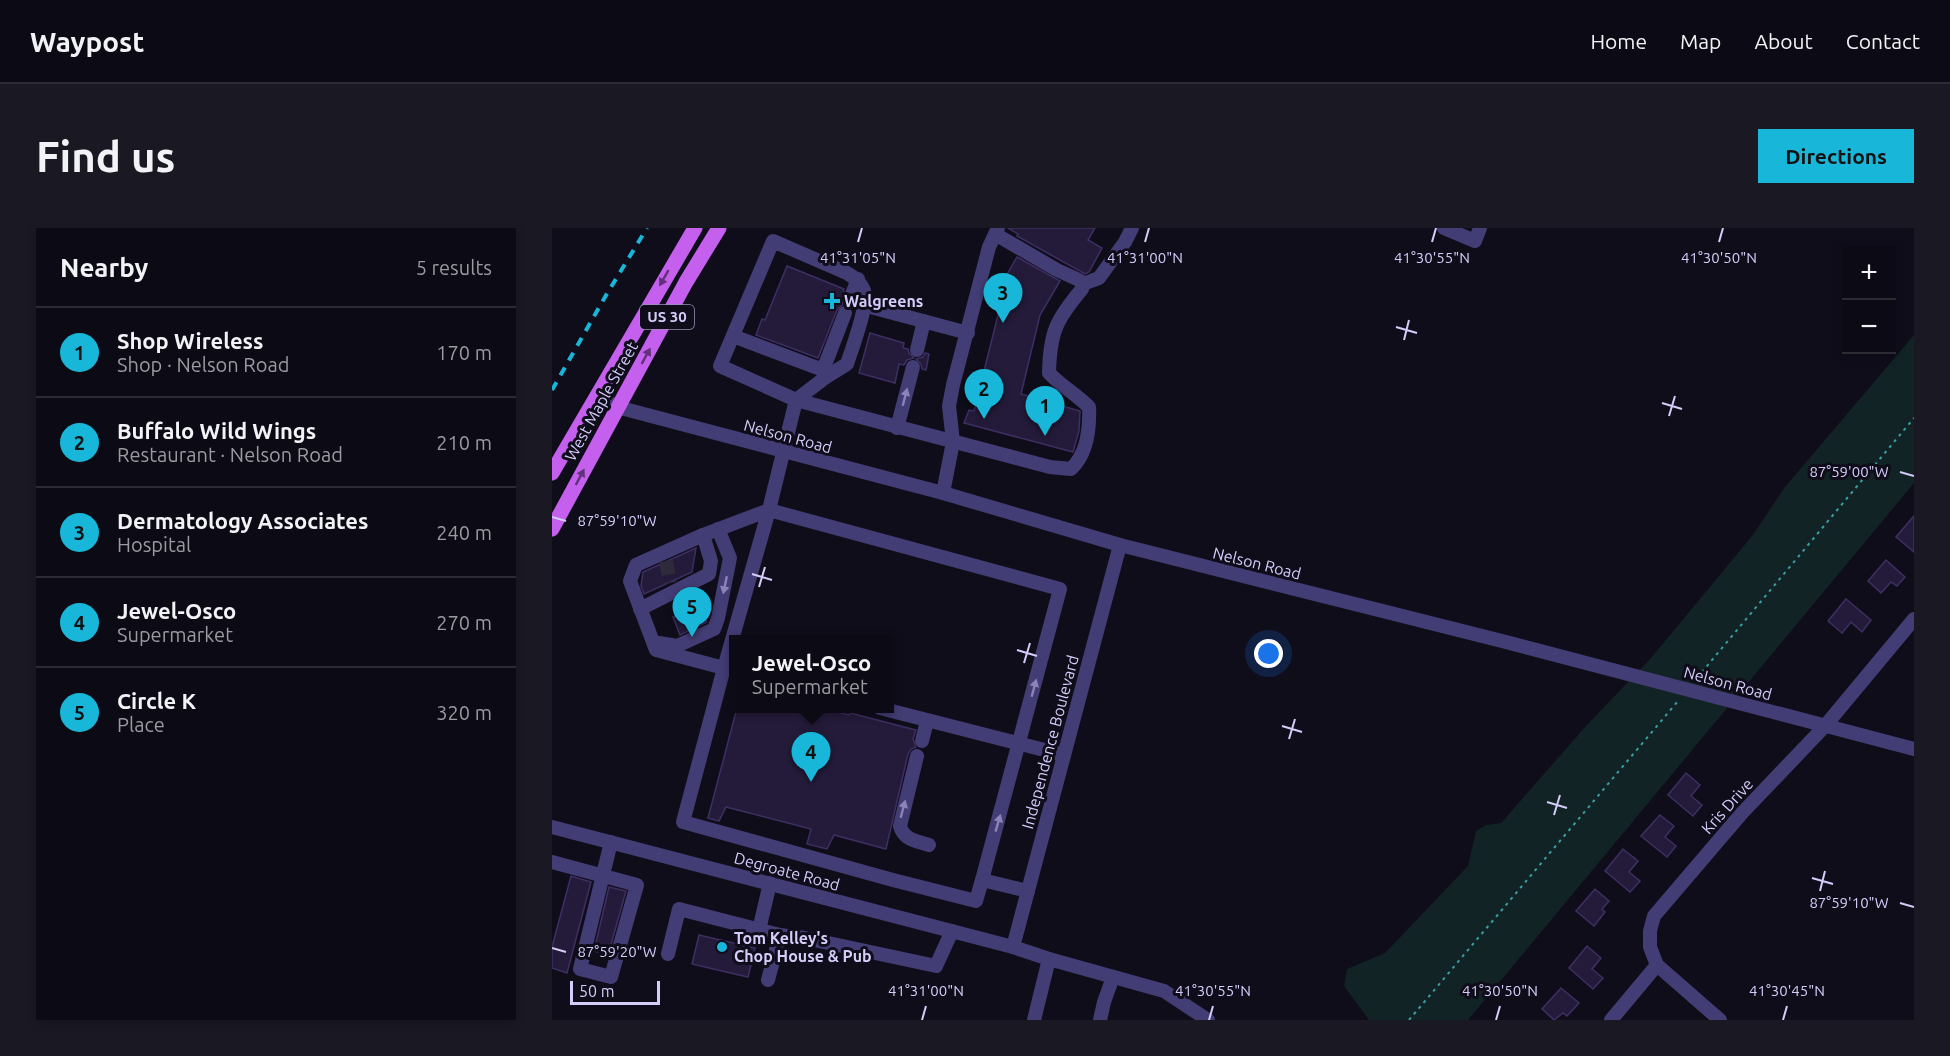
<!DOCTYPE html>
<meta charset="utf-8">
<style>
body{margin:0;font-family:Ubuntu,sans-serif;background:#1a1822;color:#f1f3f6}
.controls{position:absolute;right:18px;top:18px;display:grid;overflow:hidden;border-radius:0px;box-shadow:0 3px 9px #0003}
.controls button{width:54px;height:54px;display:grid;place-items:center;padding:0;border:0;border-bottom:2px solid #2c2b34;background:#0c0a14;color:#f1f3f6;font:30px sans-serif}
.scale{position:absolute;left:18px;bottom:15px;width:90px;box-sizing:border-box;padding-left:6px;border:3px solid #d5ccfa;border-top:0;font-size:16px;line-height:21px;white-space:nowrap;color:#d5ccfa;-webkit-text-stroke:4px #100d1b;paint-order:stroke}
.you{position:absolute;left:717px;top:426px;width:21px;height:21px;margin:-15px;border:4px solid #fff;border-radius:50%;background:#1a73e8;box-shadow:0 0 0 9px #1a73e833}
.badge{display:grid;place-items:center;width:39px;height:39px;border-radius:50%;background:#18b7da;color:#111;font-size:20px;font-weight:700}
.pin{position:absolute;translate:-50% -50px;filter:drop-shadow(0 2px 3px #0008)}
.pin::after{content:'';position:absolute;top:32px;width:21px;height:18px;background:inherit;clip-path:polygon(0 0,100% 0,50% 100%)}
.popup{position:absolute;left:177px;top:407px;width:165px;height:78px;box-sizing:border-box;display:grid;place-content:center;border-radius:0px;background:#0c0a14;filter:drop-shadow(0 2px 4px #0005);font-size:20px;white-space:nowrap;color:#9a9aa0}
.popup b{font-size:22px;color:#f1f3f6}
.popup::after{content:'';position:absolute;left:50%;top:100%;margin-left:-12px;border:12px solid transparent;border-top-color:#0c0a14}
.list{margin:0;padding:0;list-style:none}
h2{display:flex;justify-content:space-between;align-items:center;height:78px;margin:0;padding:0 24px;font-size:26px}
h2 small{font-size:20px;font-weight:400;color:#9a9aa0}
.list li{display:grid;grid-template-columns:39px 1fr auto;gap:18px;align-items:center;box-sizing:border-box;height:90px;padding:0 24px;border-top:2px solid #2c2b34}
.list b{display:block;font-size:22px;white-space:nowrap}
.list p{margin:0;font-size:20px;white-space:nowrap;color:#9a9aa0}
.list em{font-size:20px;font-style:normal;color:#9a9aa0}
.map{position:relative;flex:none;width:1362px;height:792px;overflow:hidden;border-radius:0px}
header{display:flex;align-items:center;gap:36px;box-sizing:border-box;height:84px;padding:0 30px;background:#0c0a14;border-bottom:2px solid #2c2b34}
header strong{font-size:28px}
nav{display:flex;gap:33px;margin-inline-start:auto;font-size:21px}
.intro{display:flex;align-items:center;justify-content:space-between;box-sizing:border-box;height:144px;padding:0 36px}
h1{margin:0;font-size:42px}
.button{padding:15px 27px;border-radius:0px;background:#18b7da;color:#111;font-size:21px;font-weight:700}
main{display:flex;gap:36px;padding:0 36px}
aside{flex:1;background:#0c0a14;border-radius:0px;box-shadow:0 3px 9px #0003}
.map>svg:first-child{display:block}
.green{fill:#112324}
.building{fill:#241b3a;stroke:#3e2f63;stroke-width:1.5}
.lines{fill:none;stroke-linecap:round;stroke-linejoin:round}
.minor-tunnel{stroke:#2e2a3c;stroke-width:14;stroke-dasharray:14 7;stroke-linecap:butt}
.path{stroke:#399fa1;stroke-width:2;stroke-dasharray:3 4.5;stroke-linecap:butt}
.minor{stroke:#433d75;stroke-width:14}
.major{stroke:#c45fee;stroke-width:15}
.rail{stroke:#18b7da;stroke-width:4;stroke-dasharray:9 8;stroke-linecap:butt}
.oneway{fill:#61327a}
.oneway2{fill:#8c84b8}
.ticks{fill:none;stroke:#d5ccfa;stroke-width:2}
.poi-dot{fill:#18b7da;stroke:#100d1b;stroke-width:2}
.labels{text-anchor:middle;stroke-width:6;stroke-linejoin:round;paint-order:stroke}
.shield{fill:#100d1b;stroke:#9a93b7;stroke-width:1.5}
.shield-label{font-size:15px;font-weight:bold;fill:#d5ccfa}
.poi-label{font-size:16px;font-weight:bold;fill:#d5ccfa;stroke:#100d1b;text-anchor:start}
.street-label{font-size:16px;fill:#d5ccfa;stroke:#100d1b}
.ticks-label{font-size:15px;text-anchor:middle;fill:#d5ccfa;stroke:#100d1b;stroke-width:6;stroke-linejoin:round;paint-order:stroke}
</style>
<header>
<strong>Waypost</strong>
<nav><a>Home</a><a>Map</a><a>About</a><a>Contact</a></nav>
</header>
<div class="intro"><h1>Find us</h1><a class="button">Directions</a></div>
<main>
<aside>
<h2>Nearby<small>5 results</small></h2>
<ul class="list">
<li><span class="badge">1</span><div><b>Shop Wireless</b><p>Shop · Nelson Road</p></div><em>170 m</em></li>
<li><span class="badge">2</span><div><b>Buffalo Wild Wings</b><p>Restaurant · Nelson Road</p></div><em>210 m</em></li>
<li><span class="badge">3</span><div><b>Dermatology Associates</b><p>Hospital</p></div><em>240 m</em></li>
<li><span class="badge">4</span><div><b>Jewel-Osco</b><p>Supermarket</p></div><em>270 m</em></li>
<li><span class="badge">5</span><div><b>Circle K</b><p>Place</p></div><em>320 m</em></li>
</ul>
</aside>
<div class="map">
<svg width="1362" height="792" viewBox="0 0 1362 792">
<rect width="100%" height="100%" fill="#100d1b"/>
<!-- green -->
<polygon class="green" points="1362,107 1362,255 916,792 817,792 792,758 795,741 833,725 916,638 924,603 934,597 949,595 1034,498 1099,430 1200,308 1233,259"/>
<!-- building -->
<g class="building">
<polygon points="456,0 543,0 536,12 550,20 537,44 533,46 465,8 466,6"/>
<polygon points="465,29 508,53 488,87 469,166 528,183 527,203 521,224 412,195 417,182 422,183 451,67 445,64"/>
<polygon points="235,38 292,61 289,72 291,76 285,82 266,130 204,107 210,91 213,92"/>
<polygon points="318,105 352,115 351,120 356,121 357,125 362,130 355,132 352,137 347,136 343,155 307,145"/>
<polygon points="373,125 377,126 374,142 370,141 369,136 364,131 371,129"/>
<polygon points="1362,288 1362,324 1344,309"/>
<polygon points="144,320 140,344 92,366 89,358 91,344"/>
<polygon points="1334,332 1353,349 1345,358 1339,354 1329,365 1316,353"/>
<polygon points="1294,371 1319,392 1310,404 1299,394 1290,405 1276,393"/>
<polygon points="149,377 155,394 128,407 121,389"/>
<polygon points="185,480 272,480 297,487 298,485 364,502 361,511 364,519 359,521 356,526 334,621 282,607 275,621 255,616 259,601 174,579 167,593 156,590"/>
<polygon points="1134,545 1148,557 1139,568 1150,577 1141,588 1116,567"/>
<polygon points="1108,587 1122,598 1113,609 1124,618 1115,629 1089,608"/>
<polygon points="1071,621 1086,633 1077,644 1088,653 1078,664 1053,643"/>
<polygon points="19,648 39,654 15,745 0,740 0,719"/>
<polygon points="57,659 74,663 56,727 42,723"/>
<polygon points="1043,661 1057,673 1050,681 1053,684 1042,698 1024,683"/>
<polygon points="147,707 203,720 196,749 140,736"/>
<polygon points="1035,718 1049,730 1040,741 1051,750 1041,761 1017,740"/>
<polygon points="1009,760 1027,775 1015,788 1011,785 1002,792 990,781"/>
</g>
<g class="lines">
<!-- minor-tunnel -->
<polyline class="minor-tunnel" points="114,333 118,355"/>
<!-- path -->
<g class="path">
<polyline points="1145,450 1362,190"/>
<polyline points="857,792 1126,473"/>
</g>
<!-- minor -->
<g class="minor">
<polyline points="892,0 923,13 928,0"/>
<polyline points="531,56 547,50 573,14 580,0"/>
<polyline points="298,71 306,51"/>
<polyline points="311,77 416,105"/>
<polyline points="181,108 271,142"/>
<polyline points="365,122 372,93"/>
<path d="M274,149l21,-13c5,-15 20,-56 18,-70 -2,-10 -10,-16 -18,-21l-74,-32 -53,125 76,34 -27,110 -45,158 -68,-18 -26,-69 6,-16 67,-30 66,-25 291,79 -78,291"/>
<polyline points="45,167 65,179 391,265 568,317 950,413 1362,521"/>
<path d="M244,172l254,67 21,2c16,-15 19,-40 18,-62 -13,-13 -28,-21 -40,-34 1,-41 7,-53 33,-84l1,-5 -4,-4 -22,-10 -62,-36"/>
<polyline points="244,172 274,149 271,142 293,85"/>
<polyline points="345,200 361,139"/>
<polyline points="391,265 401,214 397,178 401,157 437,19 446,0"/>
<polyline points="88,381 157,346 159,333 151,307"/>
<polyline points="107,415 125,418 162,401 166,390 178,330 166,301"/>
<polyline points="181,443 172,440 131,594 341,652 424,673 430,652 476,663"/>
<polyline points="328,480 512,527"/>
<polyline points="370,513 375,493"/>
<path d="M365,528l-17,70c4,14 16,15 29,19"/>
<polyline points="0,599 461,719 497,731 482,792"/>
<polyline points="0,634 85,657 59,749 28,741 59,614"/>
<polyline points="207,702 218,655"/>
<polyline points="228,707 253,710 384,738 400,703"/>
<polyline points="461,719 568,317"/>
<polyline points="116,726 127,681 228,707 216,752"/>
<polyline points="497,731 612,763 656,792"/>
<polyline points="548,792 552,774 561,749"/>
<polyline points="1059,792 1105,737"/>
<polyline points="1168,792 1105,737 1098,719 1098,703 1102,688 1190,585 1273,498 1362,391"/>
</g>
<!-- major -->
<g class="major">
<polyline points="0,245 143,0"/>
<polyline points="0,301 134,54 167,0"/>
</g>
<!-- rail -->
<polyline class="rail" points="0,162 53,69 95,0"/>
</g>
<!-- one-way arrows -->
<defs><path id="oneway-solid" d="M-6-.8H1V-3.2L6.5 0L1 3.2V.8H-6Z" transform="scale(1.5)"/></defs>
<g class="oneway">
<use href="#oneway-solid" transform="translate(112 50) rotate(120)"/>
<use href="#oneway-solid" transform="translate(94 128) rotate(-61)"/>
<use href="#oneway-solid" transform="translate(28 249) rotate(-62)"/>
</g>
<g class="oneway2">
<use href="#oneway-solid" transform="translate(353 169) rotate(-75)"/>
<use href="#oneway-solid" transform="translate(173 357) rotate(102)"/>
<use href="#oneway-solid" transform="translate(482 460) rotate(-75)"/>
<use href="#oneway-solid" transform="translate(351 581) rotate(-75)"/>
<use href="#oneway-solid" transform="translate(446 595) rotate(-74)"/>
</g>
<!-- ticks -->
<path class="ticks" d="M306,14l4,-14M593,14l4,-14M880,14l4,-14M1167,14l4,-14M844,99l21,6M852,112l5,-20M1110,175l20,6M1117,188l6,-20M1348,244l14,4M0,289l14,4M200,346l20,6M207,359l6,-20M465,422l20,6M472,435l6,-20M730,498l20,6M737,511l6,-20M995,574l20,6M1002,587l6,-20M1260,650l21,6M1268,663l5,-20M1348,675l14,4M0,720l14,4M370,792l4,-14M657,792l4,-14M944,792l4,-14M1231,792l4,-14"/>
<!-- markers -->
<g class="poi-dot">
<path d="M277 64h6v6h6v6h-6v6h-6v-6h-6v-6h6z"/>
<circle cx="170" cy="719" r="6"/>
</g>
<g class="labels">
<!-- shield labels -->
<rect class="shield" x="88" y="77" width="54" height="24" rx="4.5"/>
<g class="shield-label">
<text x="115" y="94">US 30</text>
</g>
<!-- poi labels -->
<g class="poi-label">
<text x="292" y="79">Walgreens</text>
<text x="182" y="716">Tom Kelley's<tspan x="182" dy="18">Chop House &amp; Pub</tspan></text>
</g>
<!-- street labels -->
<g class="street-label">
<text transform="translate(49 173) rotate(-61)" y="6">West Maple Street</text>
<text transform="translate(236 208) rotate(15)" y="6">Nelson Road</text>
<text transform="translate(705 335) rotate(14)" y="6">Nelson Road</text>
<text transform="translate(1176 455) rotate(15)" y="6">Nelson Road</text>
<text transform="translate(498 514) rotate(-75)" y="6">Independence Boulevard</text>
<text transform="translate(1175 578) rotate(-48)" y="6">Kris Drive</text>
<text transform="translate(235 643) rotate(15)" y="6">Degroate Road</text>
</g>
</g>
<g class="ticks-label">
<text x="306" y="35">41°31'05"N</text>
<text x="593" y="35">41°31'00"N</text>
<text x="880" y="35">41°30'55"N</text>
<text x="1167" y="35">41°30'50"N</text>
<text x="1297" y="249">87°59'00"W</text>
<text x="65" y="298">87°59'10"W</text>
<text x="1297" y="680">87°59'10"W</text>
<text x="65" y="729">87°59'20"W</text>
<text x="374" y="768">41°31'00"N</text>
<text x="661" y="768">41°30'55"N</text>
<text x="948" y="768">41°30'50"N</text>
<text x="1235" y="768">41°30'45"N</text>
</g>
</svg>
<div class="controls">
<button>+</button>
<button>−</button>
</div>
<div class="scale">50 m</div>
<div class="you"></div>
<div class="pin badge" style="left:493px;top:208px">1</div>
<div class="pin badge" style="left:432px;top:191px">2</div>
<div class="pin badge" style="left:451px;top:95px">3</div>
<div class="pin badge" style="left:259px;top:554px">4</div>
<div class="popup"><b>Jewel-Osco</b>Supermarket</div>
<div class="pin badge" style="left:140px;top:409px">5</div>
</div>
</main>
